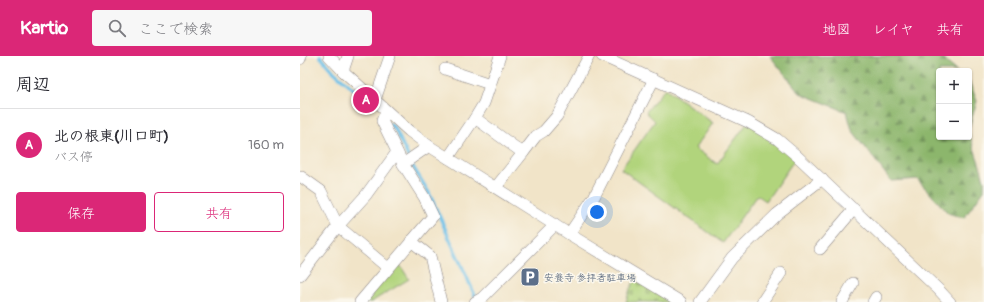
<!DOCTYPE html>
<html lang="ja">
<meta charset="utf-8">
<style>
body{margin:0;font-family:Pangolin,"Klee One",sans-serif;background:#f7f7f7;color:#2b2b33}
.controls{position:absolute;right:12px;top:12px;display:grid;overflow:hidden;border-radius:4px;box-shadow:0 1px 3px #0004}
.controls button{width:36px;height:36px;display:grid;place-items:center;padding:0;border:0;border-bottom:1px solid #e1e1e2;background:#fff;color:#2b2b33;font:20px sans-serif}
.you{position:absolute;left:297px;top:156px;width:14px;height:14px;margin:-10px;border:3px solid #fff;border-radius:50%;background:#1a73e8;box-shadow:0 0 0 6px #1a73e833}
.badge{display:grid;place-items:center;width:26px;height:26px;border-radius:50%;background:#db2777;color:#fff;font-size:13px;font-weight:700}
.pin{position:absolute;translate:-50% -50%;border:2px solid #fff;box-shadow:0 1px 4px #0006}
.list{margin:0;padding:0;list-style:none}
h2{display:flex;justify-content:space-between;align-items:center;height:52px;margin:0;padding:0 16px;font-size:17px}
h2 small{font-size:13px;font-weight:400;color:#7c7c81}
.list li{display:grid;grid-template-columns:26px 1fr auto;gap:12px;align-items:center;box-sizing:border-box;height:72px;padding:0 16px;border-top:1px solid #e1e1e2}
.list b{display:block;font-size:15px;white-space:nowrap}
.list p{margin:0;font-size:13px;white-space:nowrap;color:#7c7c81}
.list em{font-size:13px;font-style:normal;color:#7c7c81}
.actions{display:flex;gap:8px;padding:12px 16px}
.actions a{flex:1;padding:9px 0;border:1px solid #db2777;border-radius:4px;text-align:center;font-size:14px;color:#db2777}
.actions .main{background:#db2777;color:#fff}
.icon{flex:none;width:22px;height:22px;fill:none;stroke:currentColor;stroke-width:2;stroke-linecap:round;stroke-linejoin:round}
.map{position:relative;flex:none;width:684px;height:246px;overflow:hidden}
header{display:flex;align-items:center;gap:24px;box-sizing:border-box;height:56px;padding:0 20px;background:#db2777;color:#fff}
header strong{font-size:19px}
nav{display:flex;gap:22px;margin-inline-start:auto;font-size:14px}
.search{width:280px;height:36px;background:#f7f7f7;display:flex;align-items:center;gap:10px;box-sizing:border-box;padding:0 14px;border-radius:4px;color:#7c7c81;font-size:15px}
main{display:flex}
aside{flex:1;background:#fff}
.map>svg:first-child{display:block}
.green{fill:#b1d47c;stroke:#6a7b5c}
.forest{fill:url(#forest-firs);stroke:#576c54}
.cemetery{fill:url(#cemetery-stones);stroke:#6a7b5c}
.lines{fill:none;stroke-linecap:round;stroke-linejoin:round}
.stream{stroke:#6dc1e9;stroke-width:3.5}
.minor-casing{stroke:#8a8382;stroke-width:12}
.minor{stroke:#fff;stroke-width:11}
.labels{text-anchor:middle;stroke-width:3;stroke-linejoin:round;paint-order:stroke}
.service-label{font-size:10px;fill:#4e5e75;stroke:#fbf7ec;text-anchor:start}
</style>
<header>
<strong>Kartio</strong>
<div class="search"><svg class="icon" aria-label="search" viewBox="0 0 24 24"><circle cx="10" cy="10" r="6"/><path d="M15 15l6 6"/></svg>ここで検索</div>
<nav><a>地図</a><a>レイヤ</a><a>共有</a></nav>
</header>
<main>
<aside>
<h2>周辺<small></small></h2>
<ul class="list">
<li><span class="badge">A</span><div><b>北の根東(川口町)</b><p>バス停</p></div><em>160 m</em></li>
</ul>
<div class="actions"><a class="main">保存</a><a>共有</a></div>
</aside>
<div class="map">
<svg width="684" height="246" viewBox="0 0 684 246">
<defs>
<pattern id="forest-firs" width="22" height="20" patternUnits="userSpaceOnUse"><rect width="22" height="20" fill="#8cb66c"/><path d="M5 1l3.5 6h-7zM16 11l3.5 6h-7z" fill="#72945a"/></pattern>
<pattern id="cemetery-stones" width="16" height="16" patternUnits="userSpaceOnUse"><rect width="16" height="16" fill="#b1d47c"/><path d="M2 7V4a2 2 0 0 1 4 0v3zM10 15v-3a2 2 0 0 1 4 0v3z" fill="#98b66c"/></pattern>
</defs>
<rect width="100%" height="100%" fill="#fbf7ec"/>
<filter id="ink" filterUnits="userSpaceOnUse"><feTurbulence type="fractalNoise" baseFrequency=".025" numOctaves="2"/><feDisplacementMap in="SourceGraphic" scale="8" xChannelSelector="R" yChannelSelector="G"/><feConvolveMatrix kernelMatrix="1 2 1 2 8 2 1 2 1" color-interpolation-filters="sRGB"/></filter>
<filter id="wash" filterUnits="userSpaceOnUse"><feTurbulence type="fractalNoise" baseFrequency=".012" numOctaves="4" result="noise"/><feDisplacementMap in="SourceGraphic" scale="16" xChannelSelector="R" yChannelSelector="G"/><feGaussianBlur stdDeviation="0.9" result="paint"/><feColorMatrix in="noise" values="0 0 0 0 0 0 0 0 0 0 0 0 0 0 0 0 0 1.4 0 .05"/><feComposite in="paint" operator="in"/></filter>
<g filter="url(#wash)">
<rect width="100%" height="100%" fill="#f1e4c8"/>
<!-- green -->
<g class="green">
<polygon points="365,32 413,67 395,92 417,108 448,66 497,100 466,145 457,139 423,187 321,113 355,65 346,56"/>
<polygon points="96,203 109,223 71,246 60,246"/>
</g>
<!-- forest -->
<g class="forest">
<polygon points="470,0 639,0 657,15 639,15 639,81 669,81 669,77 681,113 684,125 684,134 664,162 648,157 617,123 591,125 552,74 547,56 500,37"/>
<polygon points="669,25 677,45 669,72"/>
</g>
<!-- cemetery -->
<polygon class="cemetery" points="335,224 371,246 326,246 330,233"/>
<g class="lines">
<!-- stream -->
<g class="stream">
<polyline points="20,0 34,16 64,42"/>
<polyline points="90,68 95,73 113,111 129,137 177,244"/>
</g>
</g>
</g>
<g filter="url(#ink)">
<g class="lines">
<!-- minor casing -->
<g class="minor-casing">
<g id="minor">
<polyline points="29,0 43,15 109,75 129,90 269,178 381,246"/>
<polyline points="302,0 448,66 477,83 497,100 638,233 650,246"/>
<polyline points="0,3 1,0"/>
<polyline points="145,13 190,28"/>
<polyline points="43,15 48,0"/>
<polyline points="75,44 90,0"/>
<polyline points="175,62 223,97 196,131"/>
<polyline points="223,97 236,80 244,75 257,60 289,0"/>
<polyline points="148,102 175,62 184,47 200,0"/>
<polyline points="103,108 129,90"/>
<polyline points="0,120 21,135 38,170 88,212"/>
<polyline points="269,178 294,141 354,23"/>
<polyline points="111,185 130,200 141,246"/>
<polyline points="520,193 554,153"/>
<polyline points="0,219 38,170 66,139 97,96"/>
<polyline points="60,246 133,160 124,141 103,108 82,65 83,62 87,56"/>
<polyline points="175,246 182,242 255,169"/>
<polyline points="400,246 432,202 477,158 522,123"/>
<polyline points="462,246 481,217"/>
<polyline points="542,246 553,227"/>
<polyline points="573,246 576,241"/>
</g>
</g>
<!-- minor -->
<use href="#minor" class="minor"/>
</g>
</g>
<!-- icons -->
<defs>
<g id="parking-square" transform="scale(1)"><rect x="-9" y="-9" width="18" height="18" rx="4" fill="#5c6f8a" stroke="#fbf7ec"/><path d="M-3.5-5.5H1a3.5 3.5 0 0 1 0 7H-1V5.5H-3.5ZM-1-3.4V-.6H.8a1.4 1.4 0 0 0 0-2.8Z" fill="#fff"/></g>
</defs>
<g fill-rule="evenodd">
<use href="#parking-square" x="230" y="221"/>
</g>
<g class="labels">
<!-- service labels -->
<g class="service-label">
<text x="244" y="225">安養寺 参拝者駐車場</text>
</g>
</g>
</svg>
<div class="controls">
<button>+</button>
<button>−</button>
</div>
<div class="you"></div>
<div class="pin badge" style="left:66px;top:44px">A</div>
</div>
</main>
